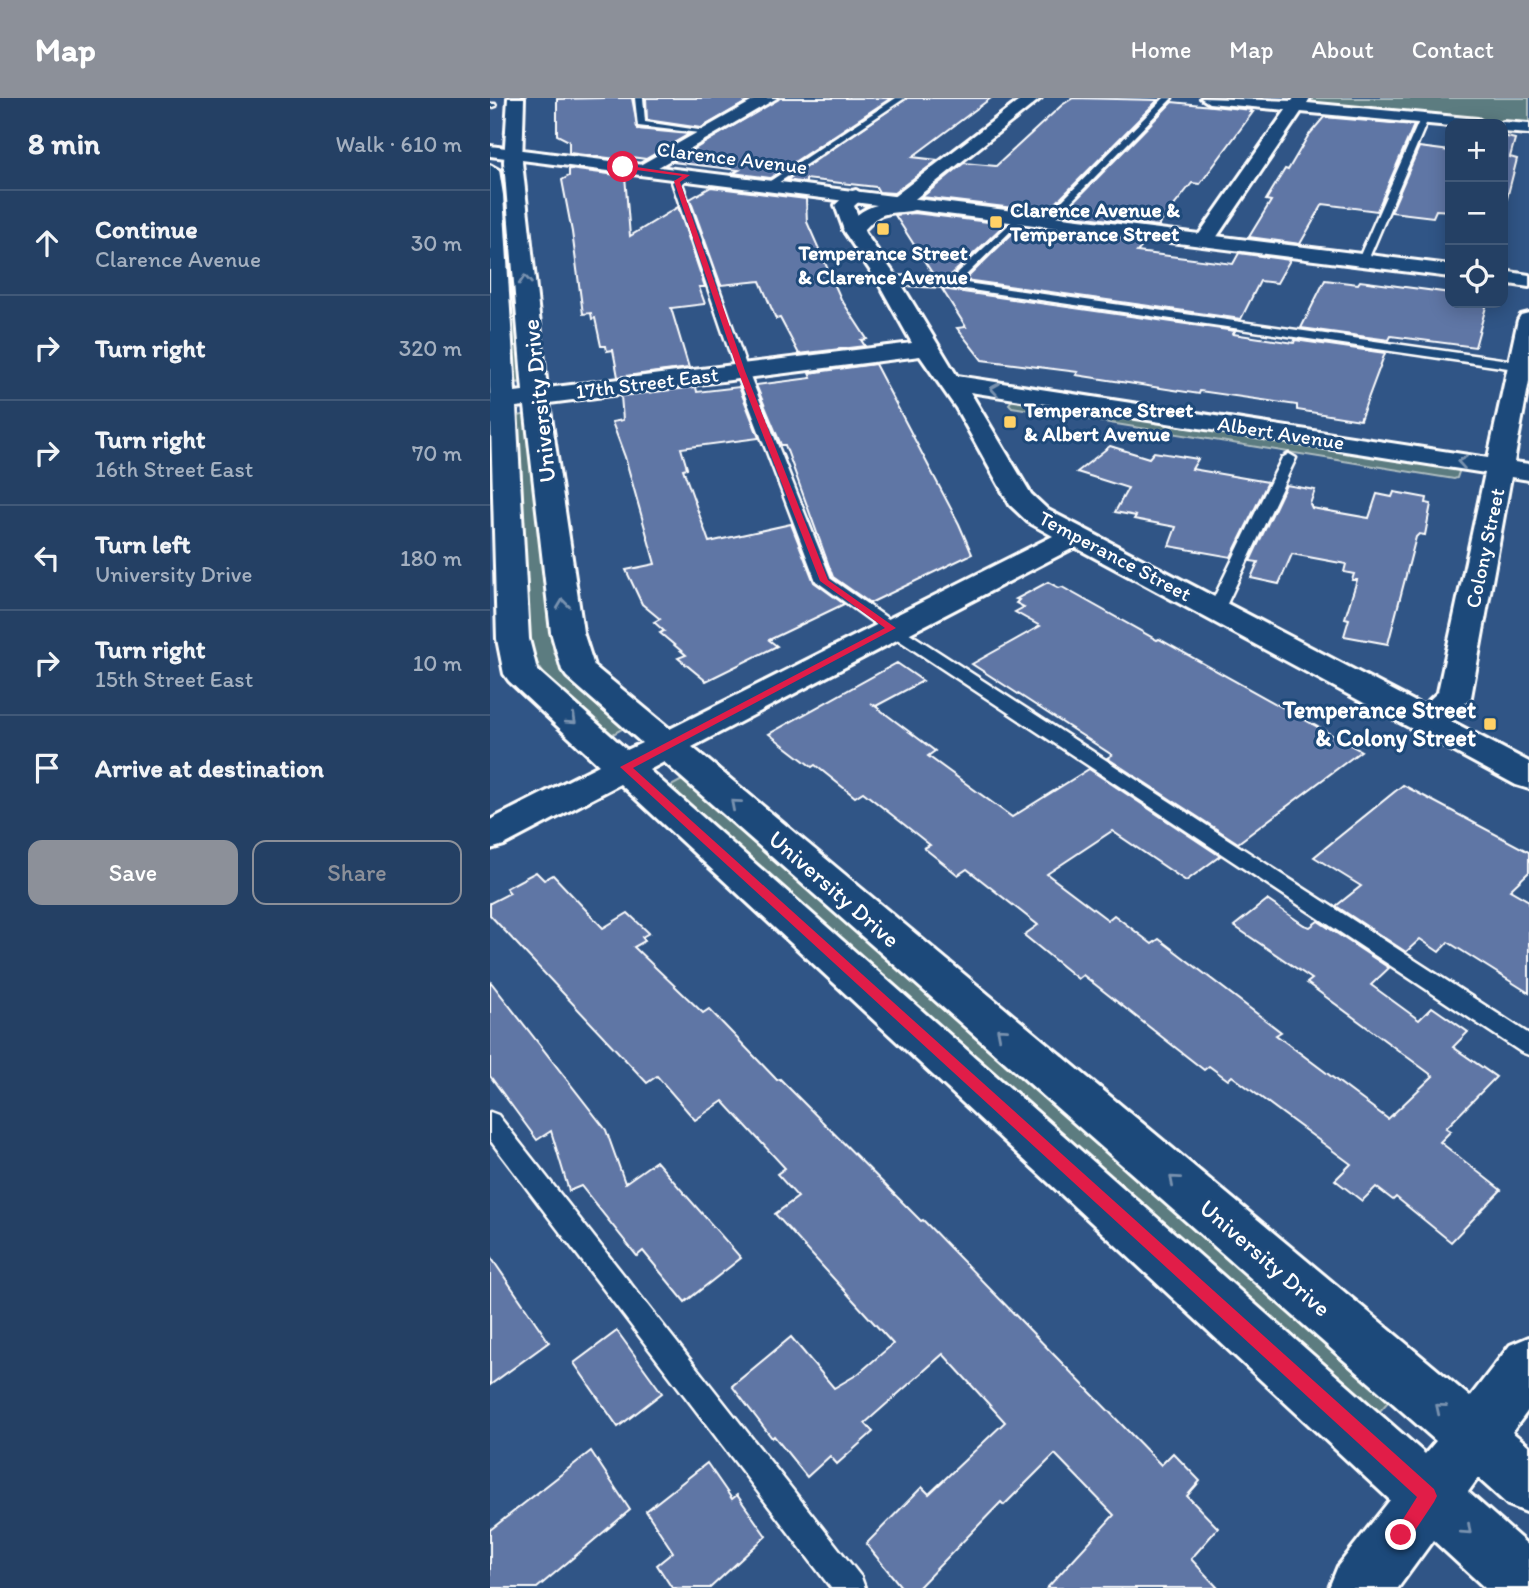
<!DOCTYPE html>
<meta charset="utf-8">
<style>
body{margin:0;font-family:Itim,sans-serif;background:#2c476a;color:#f1f3f6}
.controls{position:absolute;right:21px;top:21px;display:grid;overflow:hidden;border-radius:14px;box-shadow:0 4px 18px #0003}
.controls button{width:63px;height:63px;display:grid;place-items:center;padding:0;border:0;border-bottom:2px solid #415978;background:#244064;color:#f1f3f6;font:35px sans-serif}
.stop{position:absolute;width:21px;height:21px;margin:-16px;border:5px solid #e11d48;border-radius:50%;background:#fff}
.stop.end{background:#e11d48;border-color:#fff;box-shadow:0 2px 7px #0008}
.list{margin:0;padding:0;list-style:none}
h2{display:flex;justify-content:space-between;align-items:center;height:91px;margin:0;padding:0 28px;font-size:30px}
h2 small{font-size:23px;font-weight:400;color:#a3afbf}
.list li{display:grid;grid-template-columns:46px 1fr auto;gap:21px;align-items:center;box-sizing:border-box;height:105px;padding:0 28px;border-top:2px solid #415978}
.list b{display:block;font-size:26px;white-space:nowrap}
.list p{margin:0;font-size:23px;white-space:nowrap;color:#a3afbf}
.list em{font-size:23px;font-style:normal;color:#a3afbf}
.actions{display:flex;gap:14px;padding:21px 28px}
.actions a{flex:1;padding:16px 0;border:2px solid #8c9099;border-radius:14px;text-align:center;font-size:24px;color:#8c9099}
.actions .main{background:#8c9099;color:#fff}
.icon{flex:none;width:38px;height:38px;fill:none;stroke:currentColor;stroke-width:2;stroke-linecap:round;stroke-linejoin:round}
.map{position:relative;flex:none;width:1039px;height:1490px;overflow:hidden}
header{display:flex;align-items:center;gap:42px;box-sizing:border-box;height:98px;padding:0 35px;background:#8c9099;color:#fff}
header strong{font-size:33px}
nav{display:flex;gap:38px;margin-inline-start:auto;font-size:24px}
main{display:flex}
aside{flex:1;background:#244064}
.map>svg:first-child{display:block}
.green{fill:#5c7b80;stroke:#aebdc0;stroke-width:2}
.building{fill:#5f76a5;stroke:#fff;stroke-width:2}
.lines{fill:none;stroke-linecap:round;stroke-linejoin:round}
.lane-casing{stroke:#fff;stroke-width:5}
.street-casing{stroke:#fff;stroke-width:6}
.secondary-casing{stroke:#fff;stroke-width:6}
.lane{fill:#1f4a7a;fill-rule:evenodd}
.street{fill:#1f4a7a;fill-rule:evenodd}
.secondary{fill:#1f4a7a;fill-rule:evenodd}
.oneway{stroke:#7992af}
.route{fill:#e11d48}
.poi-dot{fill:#ffd166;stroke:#1f4a7a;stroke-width:2.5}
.labels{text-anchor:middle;stroke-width:6;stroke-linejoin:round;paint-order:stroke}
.far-street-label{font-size:21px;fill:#fff;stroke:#1f4a7a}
.far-poi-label{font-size:21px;font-weight:bold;fill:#fff;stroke:#1f4a7a;text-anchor:start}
.street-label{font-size:24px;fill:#fff;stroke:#1f4a7a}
.poi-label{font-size:24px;font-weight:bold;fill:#fff;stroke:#1f4a7a;text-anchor:end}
</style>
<header>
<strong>Map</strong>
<nav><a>Home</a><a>Map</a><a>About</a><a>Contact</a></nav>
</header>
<main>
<aside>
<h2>8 min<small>Walk · 610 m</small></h2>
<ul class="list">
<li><svg class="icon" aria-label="ahead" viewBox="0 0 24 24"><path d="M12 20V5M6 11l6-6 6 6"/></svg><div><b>Continue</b><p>Clarence Avenue</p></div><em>30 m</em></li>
<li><svg class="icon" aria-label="right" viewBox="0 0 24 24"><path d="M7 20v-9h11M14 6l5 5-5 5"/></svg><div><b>Turn right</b></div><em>320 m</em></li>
<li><svg class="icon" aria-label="right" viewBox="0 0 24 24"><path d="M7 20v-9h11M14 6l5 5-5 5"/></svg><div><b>Turn right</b><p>16th Street East</p></div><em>70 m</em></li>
<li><svg class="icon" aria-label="left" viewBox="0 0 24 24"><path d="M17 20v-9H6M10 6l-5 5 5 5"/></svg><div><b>Turn left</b><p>University Drive</p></div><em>180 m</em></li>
<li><svg class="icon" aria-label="right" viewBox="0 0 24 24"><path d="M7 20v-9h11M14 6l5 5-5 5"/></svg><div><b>Turn right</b><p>15th Street East</p></div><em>10 m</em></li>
<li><svg class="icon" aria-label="arrive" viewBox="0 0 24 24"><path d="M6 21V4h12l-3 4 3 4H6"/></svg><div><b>Arrive at destination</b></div></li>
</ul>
<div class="actions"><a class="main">Save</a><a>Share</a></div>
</aside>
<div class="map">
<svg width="1039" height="1490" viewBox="0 0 1039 1490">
<rect width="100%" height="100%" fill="#305586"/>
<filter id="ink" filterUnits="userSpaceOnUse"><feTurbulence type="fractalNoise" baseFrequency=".0143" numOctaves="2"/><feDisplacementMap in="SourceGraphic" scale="14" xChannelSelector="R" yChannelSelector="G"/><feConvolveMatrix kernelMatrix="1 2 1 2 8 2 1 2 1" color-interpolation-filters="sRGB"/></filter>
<g filter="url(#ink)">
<!-- green -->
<g class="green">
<polygon points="813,0 1039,0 1039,31 1013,29 1013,26 807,9"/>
<polygon points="20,104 35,284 23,285 10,105"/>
<polygon points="525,298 970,371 967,380 964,381 522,309 519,306"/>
<path d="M37,316l4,1 17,199 6,39 14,21 55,49 1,5 -11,6h-7c-30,-27 -66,-50 -76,-90l-16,-227z"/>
<polygon points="194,681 905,1296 890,1313 884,1312 181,692 179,689"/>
</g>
<!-- building -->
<g class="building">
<polygon points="116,0 142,0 148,31 199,36 156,61 133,58 134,62 79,55 79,43 67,37 67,1"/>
<polygon points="156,0 263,0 211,30 157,22"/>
<polygon points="289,0 401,0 280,80 243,75 249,72 183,64"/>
<polygon points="417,0 501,0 422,59 448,62 404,95 389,94 386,89 316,81 316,85 297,82"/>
<polygon points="583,0 668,2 557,114 432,99 474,65 506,68 572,7"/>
<polygon points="682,4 762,12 760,14 763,14 710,86 702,85 668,128 572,116"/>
<polygon points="834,19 924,27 887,113 833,106 810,146 759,139 781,103 776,102 795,71 798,72 818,38"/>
<polygon points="1013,38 1025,41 1020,59 1027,61 1015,108 1013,108"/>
<polygon points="929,49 960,53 960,113 946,112 943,119 901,114"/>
<polygon points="79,71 135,78 140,138 188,109 215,189 209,189 215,206 181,210 199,270 128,279 123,252 117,253 116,248 111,248 105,220 102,221 101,215 93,216 82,134 72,82 79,78"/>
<polygon points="221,89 316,101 317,124 351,201 377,241 371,242 375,248 309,256 290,220 286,221 270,183 231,187 200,101"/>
<polygon points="424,115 515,126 458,180 444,178 405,117"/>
<polygon points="530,128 656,144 647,154 743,166 749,155 800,162 787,185 770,183 751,221 475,182"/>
<polygon points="835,182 868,186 870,183 960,195 960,205 997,205 985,249 901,238 899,242 811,230"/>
<polygon points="452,191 745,233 743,236 804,245 805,242 895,255 870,322 807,312 807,307 710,293 709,296 586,277 588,274 492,262 467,230 476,229"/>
<polygon points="385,266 469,426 482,456 380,505 343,479 295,347 291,347 266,287 321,280 319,275"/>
<polygon points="206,289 207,294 249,289 269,340 191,350 197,370 193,371 219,444 301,426 324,484 354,506 279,542 287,548 216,583 188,560 196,557 170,535 174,533 164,524 170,521 152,506 136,472 165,466 135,359 122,324 133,322 131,298"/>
<polygon points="620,348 659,360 664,354 708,361 702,371 778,384 741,459 679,448 686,429 644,421 646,418 625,414 638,390 587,374"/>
<polygon points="796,387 825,392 820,406 822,410 879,420 887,396 902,399 904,394 937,400 936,405 941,406 935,437 929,436 926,439 898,546 854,538 859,521 855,520 867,482 862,482 864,476 854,474 856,466 802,456 789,486 761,480 768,464 760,463"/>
<polygon points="558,484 569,490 572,489 667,542 669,541 871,653 748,745 617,660 622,657 482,566 550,528 525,514 534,509 526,505 529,502 526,501"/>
<polygon points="407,565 433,583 386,608 381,605 445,653 438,658 522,719 599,671 730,758 696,783 622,733 557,776 618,822 624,817 662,846 669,841 791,934 786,937 898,1021 943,978 817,885 822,881 744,828 777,802 814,827 820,829 828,823 899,870 881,887 929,922 942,909 978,934 963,949 1006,979 956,1030 961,1033 950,1044 1011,1092 961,1144 906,1099 903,1102 886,1089 872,1103 845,1082 861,1066 742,978 738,982 719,968 714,972 593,877 588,881 534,837 548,827 477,771 468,777 434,750 440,747 373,694 365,699 325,667 322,669 279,636"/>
<polygon points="913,687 1039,754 1039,774 1020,792 1039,803 1039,895 958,844 949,854 930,841 916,854 846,808 871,788 824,759"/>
<polygon points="46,774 54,782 63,777 113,830 138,815 159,835 152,839 155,843 144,849 213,915 219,911 287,982 290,981 431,1123 433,1122 671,1367 683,1355 710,1383 697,1398 728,1430 701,1461 728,1490 557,1490 624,1417 565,1356 514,1407 511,1404 428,1490 412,1490 376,1446 432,1389 439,1396 515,1324 453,1256 375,1325 383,1334 347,1366 340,1358 317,1379 284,1338 282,1340 242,1288 301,1239 344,1290 368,1276 403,1246 285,1116 308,1099 287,1076 295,1070 233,1003 205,1022 167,978 157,985 0,817 0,805 20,795 16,790"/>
<polygon points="0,883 116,1032 135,1085 166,1063 251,1160 195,1204 153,1153 147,1158 91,1088 79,1093 61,1033 47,1042 0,978"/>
<polygon points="0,1158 59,1244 0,1287"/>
<polygon points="127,1233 172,1295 128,1329 84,1265"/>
<polygon points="101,1353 140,1412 47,1490 0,1490 0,1432"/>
<polygon points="217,1365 242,1401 247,1397 276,1438 220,1490 182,1490 167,1467 183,1454 156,1413"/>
</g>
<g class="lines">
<!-- lane casing -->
<g class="lane-casing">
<g id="lane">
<polygon points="145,0 153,0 155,24 222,34 218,36 148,28"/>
<polygon points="406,0 415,0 282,89 274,87"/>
<polygon points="674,0 682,0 561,124 555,124 555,120"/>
<polygon points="0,6 5,6 6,8 0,10"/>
<polygon points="934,19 938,21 878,162 869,164 868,162 930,21"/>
<polygon points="198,74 202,77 192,85 258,273 341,481 407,527 1039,936 1039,957 1031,954 395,533 326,483 246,273 182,84"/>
<path d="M530,116l3,1v4l-64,63 570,81v8l-578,-84c-11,-1 -63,-2 -67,-5 16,-10 46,-4 65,-1z"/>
<polygon points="799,356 806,360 734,512 732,515 720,515 718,512 792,360"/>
<polygon points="0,1014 8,1017 371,1479 375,1490 341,1490 0,1042"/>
</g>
</g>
<!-- street casing -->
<g class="street-casing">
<g id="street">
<path d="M18,0h16l-2,64 25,226 365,-45 -34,-61 -33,-49 -10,-28 14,-13 7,-2 9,6 -11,10 11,27 35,49 57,94 531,82 30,-138 3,-5 8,-2v68l-15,81 15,2v16l-18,-3 -40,220 -22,23 80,42v27l-13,-4 -441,-238 -383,200 778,650 40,-52 19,-8v72l-17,23 17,14v67l-21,-8 -30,-27 -10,14 61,54v42h-44l-52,-48 -35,48h-69l9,-22 52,-66 -770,-716 -116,61 -14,4v-29l109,-55 -90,-84 -5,-7 -7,-35 -7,-252v-222l9,5 4,25 12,197 8,-1 -19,-229zM430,258l36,52 54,97 18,17 25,14 -383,193 -76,-63 -11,-34 -34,-229zM480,294l515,81 -47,219 -15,14 -375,-196 -17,-16zM35,308l26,226 11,38 5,7 75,66 -15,7 -90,-80 -8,-31 -13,-232zM174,664l772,679 -11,13 -776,-684z"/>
<polygon points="268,0 287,0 158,75 152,76 143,71"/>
<polygon points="533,0 551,0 416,108 402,108 400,104 402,100"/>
<polygon points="711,0 802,3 804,0 820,0 817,5 988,21 996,26 960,28 811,14 722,146 708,146 705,142 796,12 719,5"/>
<polygon points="1013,24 1039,26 1039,36 1013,34 1013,26 1007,26"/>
</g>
</g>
<!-- secondary casing -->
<g class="secondary-casing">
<g id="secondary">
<path d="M0,48l960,119v12l-536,-67c-10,3 -25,1 -34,6 -14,7 -16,23 -34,18l-3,-4c8,-11 20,-22 34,-25l-387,-49z"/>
<polygon points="1013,173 1039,177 1039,189 1013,185"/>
</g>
</g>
<!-- lane -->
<use href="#lane" class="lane"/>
<!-- street -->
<use href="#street" class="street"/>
<!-- secondary -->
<use href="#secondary" class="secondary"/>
</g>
<!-- one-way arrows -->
<defs><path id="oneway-chevron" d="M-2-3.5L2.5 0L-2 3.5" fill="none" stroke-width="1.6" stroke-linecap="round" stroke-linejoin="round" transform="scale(1.75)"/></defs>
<g class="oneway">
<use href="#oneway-chevron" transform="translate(35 182) rotate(-95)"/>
<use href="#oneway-chevron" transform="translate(505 291) rotate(-171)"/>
<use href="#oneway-chevron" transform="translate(972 364) rotate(-171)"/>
<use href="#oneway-chevron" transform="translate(73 506) rotate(-97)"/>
<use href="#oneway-chevron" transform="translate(82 622) rotate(42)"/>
<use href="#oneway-chevron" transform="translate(245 706) rotate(-139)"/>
<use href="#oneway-chevron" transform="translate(511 934) rotate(-139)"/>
<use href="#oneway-chevron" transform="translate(684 1082) rotate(-139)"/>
<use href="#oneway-chevron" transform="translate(950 1310) rotate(-140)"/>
<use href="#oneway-chevron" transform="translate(977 1432) rotate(42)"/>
</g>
</g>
<!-- route -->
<polygon class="route" points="133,67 200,77 190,84 255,273 338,482 406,530 143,670 944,1391 947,1398 944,1404 918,1443 911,1446 905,1443 903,1437 927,1399 130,669 395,530 330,483 248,273 184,83 192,78 131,70"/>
<!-- markers -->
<g class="poi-dot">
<rect x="499" y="117" width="14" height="14" rx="3.5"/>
<rect x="386" y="124" width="14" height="14" rx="3.5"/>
<rect x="513" y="317" width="14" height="14" rx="3.5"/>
<rect x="993" y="619" width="14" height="14" rx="3.5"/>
</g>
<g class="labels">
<!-- far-street labels -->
<g class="far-street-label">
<text transform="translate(242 60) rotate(7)" y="7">Clarence Avenue</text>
<text transform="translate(157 285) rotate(-7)" y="7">17th Street East</text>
<text transform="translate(791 335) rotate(9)" y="7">Albert Avenue</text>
<text transform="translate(995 450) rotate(-78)" y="7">Colony Street</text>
<text transform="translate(625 458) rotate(28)" y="7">Temperance Street</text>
</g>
<!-- far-poi labels -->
<g class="far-poi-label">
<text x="520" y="119">Clarence Avenue &amp;<tspan x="520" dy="24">Temperance Street</tspan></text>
<text x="393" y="162" text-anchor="middle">Temperance Street<tspan x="393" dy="24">&amp; Clarence Avenue</tspan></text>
<text x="534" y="319">Temperance Street<tspan x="534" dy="24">&amp; Albert Avenue</tspan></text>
</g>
<!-- street labels -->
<g class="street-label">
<text transform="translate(49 303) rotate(-96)" y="8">University Drive</text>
<text transform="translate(344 791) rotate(41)" y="8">University Drive</text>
<text transform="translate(775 1160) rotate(41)" y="8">University Drive</text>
</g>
<!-- poi labels -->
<g class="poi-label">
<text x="986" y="620">Temperance Street<tspan x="986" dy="28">&amp; Colony Street</tspan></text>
</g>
</g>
</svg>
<div class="controls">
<button>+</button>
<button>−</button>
<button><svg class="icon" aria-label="locate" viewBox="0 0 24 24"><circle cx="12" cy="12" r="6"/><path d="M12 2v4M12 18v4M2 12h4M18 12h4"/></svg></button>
</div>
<div class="stop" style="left:133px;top:69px"></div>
<div class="stop end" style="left:911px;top:1437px"></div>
</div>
</main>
